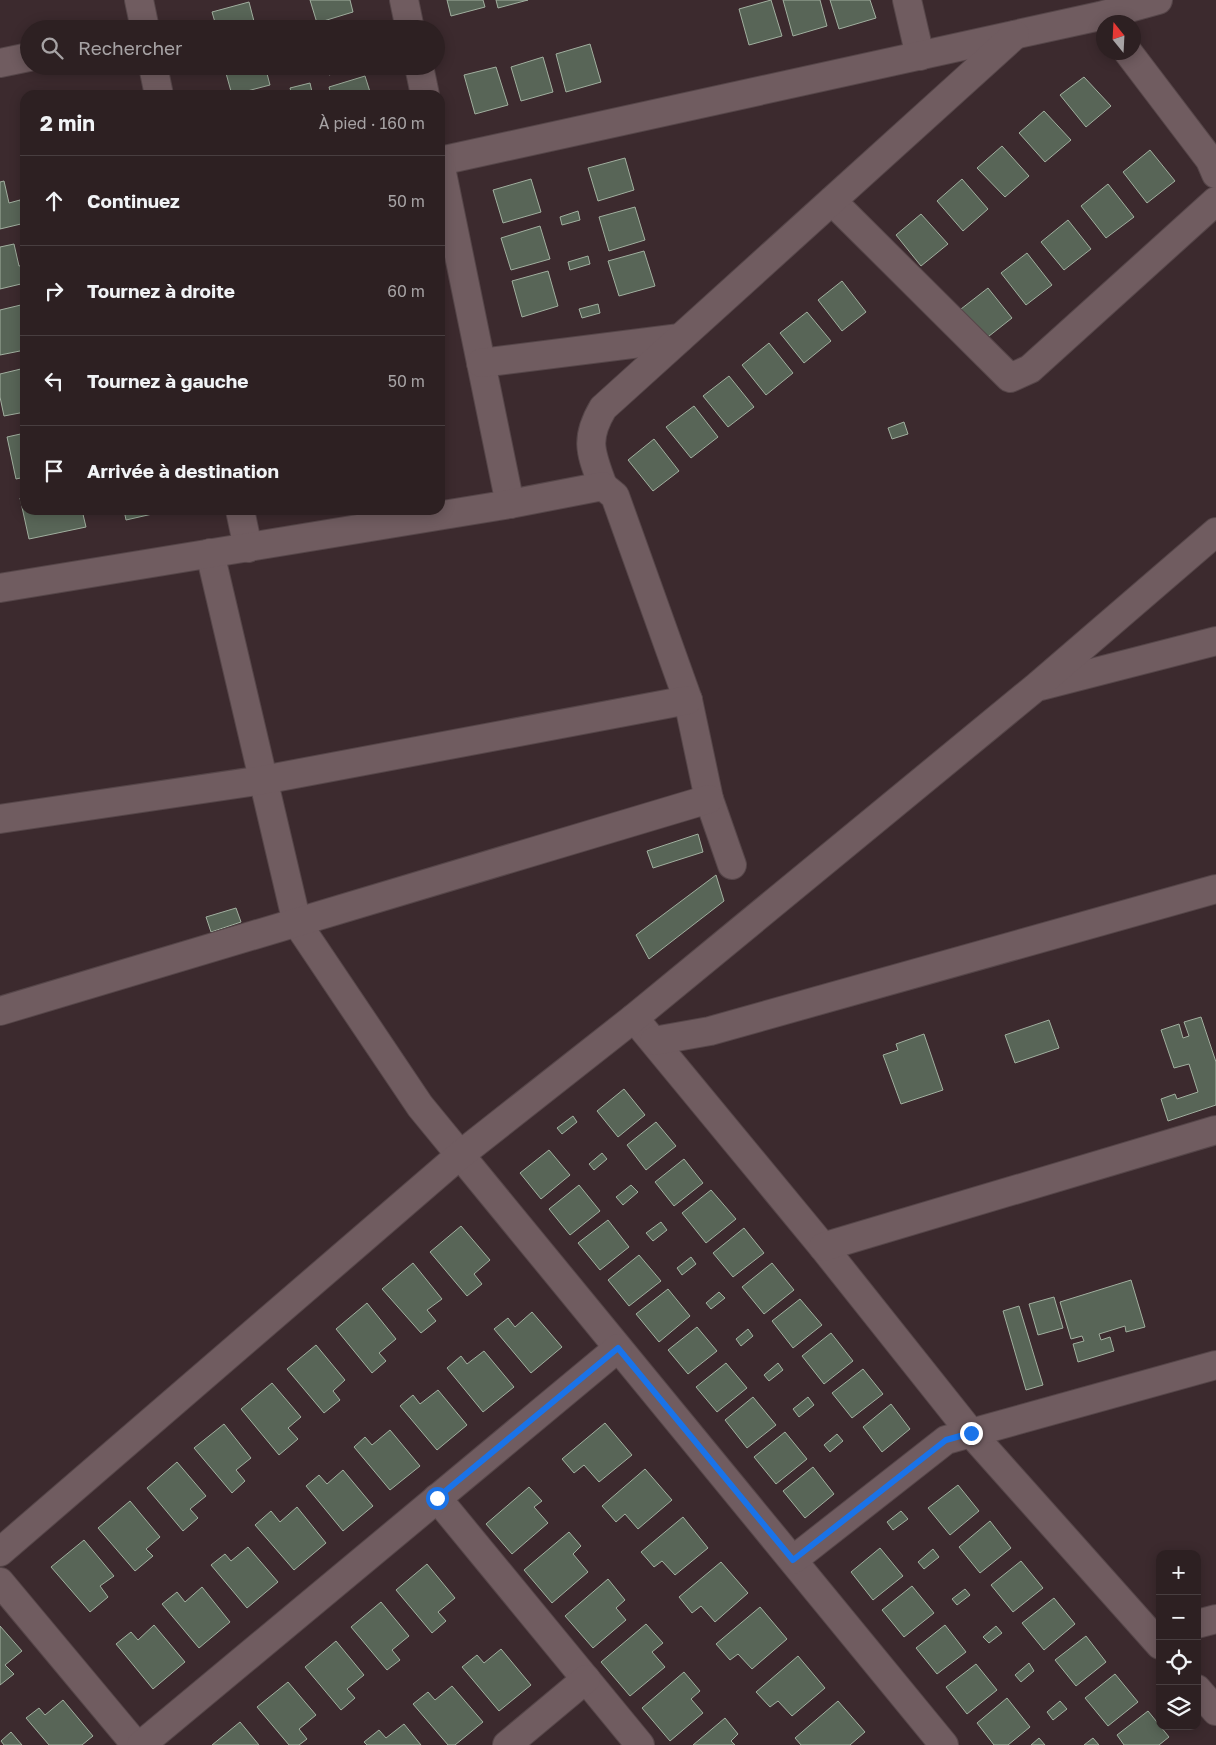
<!DOCTYPE html>
<html lang="fr">
<meta charset="utf-8">
<style>
body{margin:0;font-family:"Golos Text",sans-serif;background:#35282a;color:#f1f3f6}
.controls{position:absolute;right:15px;bottom:15px;display:grid;overflow:hidden;border-radius:10px;box-shadow:0 2px 12px #0003}
.controls button{width:45px;height:45px;display:grid;place-items:center;padding:0;border:0;border-bottom:1px solid #483e40;background:#2d2022;color:#f1f3f6;font:25px sans-serif}
.compass{position:absolute;left:1096px;top:15px;width:45px;height:45px;border-radius:50%;background:#2d2022;box-shadow:0 2px 12px #0003;rotate:342deg}
.stop{position:absolute;width:15px;height:15px;margin:-11px;border:4px solid #1a73e8;border-radius:50%;background:#fff}
.stop.end{background:#1a73e8;border-color:#fff;box-shadow:0 1px 5px #0008}
.list{margin:0;padding:0;list-style:none}
h2{display:flex;justify-content:space-between;align-items:center;height:65px;margin:0;padding:0 20px;font-size:21px}
h2 small{font-size:16px;font-weight:400;color:#a7a3a5}
.list li{display:grid;grid-template-columns:32px 1fr auto;gap:15px;align-items:center;box-sizing:border-box;height:90px;padding:0 20px;border-top:1px solid #483e40}
.list b{display:block;font-size:19px;white-space:nowrap}
.list em{font-size:16px;font-style:normal;color:#a7a3a5}
.icon{flex:none;width:28px;height:28px;fill:none;stroke:currentColor;stroke-width:2;stroke-linecap:round;stroke-linejoin:round}
.map{position:relative;flex:none;width:1216px;height:1745px;overflow:hidden}
.search{position:absolute;background:#2d2022;box-shadow:0 2px 12px #0003;left:20px;top:20px;width:425px;height:55px;display:flex;align-items:center;gap:12px;box-sizing:border-box;padding:0 18px;border-radius:28px;color:#a7a3a5;font-size:19px}
.panel{position:absolute;background:#2d2022;box-shadow:0 2px 12px #0003;left:20px;top:90px;width:425px;height:425px;border-radius:15px}
.map>svg:first-child{display:block}
.building{fill:#586557;stroke:#a1af9f}
.lines{fill:none;stroke-linecap:round;stroke-linejoin:round}
.minor-casing{stroke:#564649;stroke-width:30}
.minor{stroke:#705c60;stroke-width:28}
.route{stroke:#1a73e8;stroke-width:6}
</style>
<div class="map">
<svg width="1216" height="1745" viewBox="0 0 1216 1745">
<rect width="100%" height="100%" fill="#3c2a2e"/>
<!-- building -->
<g class="building">
<polygon points="310,0 350,0 353,12 317,23"/>
<polygon points="447,0 483,0 485,7 451,16"/>
<polygon points="496,0 528,0 498,8"/>
<polygon points="771,0 782,36 749,45 739,9"/>
<polygon points="783,0 820,0 827,26 793,36"/>
<polygon points="830,0 870,0 876,18 839,29"/>
<polygon points="249,2 256,29 217,29 212,12"/>
<polygon points="590,44 601,82 566,92 556,54"/>
<polygon points="543,57 553,92 521,101 511,67"/>
<polygon points="224,66 265,66 270,85 232,95"/>
<polygon points="327,66 358,66 329,75"/>
<polygon points="496,67 508,105 475,114 464,75"/>
<polygon points="365,76 371,95 331,95 329,87"/>
<polygon points="1084,77 1111,106 1086,127 1060,95"/>
<polygon points="310,83 312,92 292,95 290,88"/>
<polygon points="1044,111 1071,140 1045,162 1019,133"/>
<polygon points="1002,146 1029,176 1005,197 977,168"/>
<polygon points="1150,150 1175,181 1147,203 1123,172"/>
<polygon points="625,158 634,190 598,201 588,168"/>
<polygon points="531,179 541,212 503,223 493,190"/>
<polygon points="962,179 988,209 963,231 937,201"/>
<polygon points="4,181 9,203 20,200 25,223 0,229 0,182"/>
<polygon points="1108,184 1134,217 1106,238 1081,206"/>
<polygon points="635,207 645,240 609,251 599,217"/>
<polygon points="578,211 580,220 562,225 560,217"/>
<polygon points="921,214 948,244 921,266 896,235"/>
<polygon points="1068,220 1091,249 1064,270 1041,242"/>
<polygon points="540,226 550,259 511,270 501,238"/>
<polygon points="14,244 19,266 25,265 25,283 0,289 0,247"/>
<polygon points="644,251 655,286 619,296 608,261"/>
<polygon points="1027,253 1052,285 1026,305 1001,273"/>
<polygon points="588,256 590,264 570,270 568,262"/>
<polygon points="548,271 558,306 522,317 512,281"/>
<polygon points="842,281 866,312 842,331 818,300"/>
<polygon points="988,288 1012,318 984,340 961,309"/>
<polygon points="25,304 25,350 0,355 0,310"/>
<polygon points="598,304 600,313 582,318 579,309"/>
<polygon points="807,312 831,341 804,363 780,333"/>
<polygon points="769,343 793,373 766,395 742,365"/>
<polygon points="25,368 25,412 4,416 0,397 0,374"/>
<polygon points="729,376 754,407 728,427 703,396"/>
<polygon points="694,406 718,437 691,458 666,427"/>
<polygon points="904,422 908,434 892,439 888,428"/>
<polygon points="25,433 25,477 16,479 7,437"/>
<polygon points="654,439 679,471 653,491 628,460"/>
<polygon points="25,497 25,510 82,510 86,527 29,539 20,498"/>
<polygon points="124,510 170,510 126,520"/>
<polygon points="698,834 703,852 653,868 647,851"/>
<polygon points="716,875 724,901 649,959 636,935"/>
<polygon points="236,908 241,922 211,932 206,917"/>
<polygon points="1201,1017 1216,1062 1216,1105 1168,1121 1161,1099 1175,1094 1177,1099 1198,1092 1189,1064 1174,1068 1161,1030 1179,1024 1183,1038 1189,1036 1184,1022"/>
<polygon points="1049,1020 1059,1048 1015,1063 1005,1035"/>
<polygon points="924,1034 943,1090 901,1104 883,1055 898,1050 896,1044"/>
<polygon points="624,1089 645,1115 618,1137 597,1111"/>
<polygon points="573,1116 577,1122 562,1134 557,1128"/>
<polygon points="656,1122 676,1146 646,1170 627,1145"/>
<polygon points="549,1150 570,1175 541,1199 520,1173"/>
<polygon points="602,1153 607,1159 594,1170 589,1164"/>
<polygon points="684,1159 703,1183 674,1206 655,1182"/>
<polygon points="579,1185 600,1211 570,1235 549,1209"/>
<polygon points="631,1185 638,1192 623,1205 616,1197"/>
<polygon points="711,1190 736,1219 706,1243 682,1213"/>
<polygon points="608,1220 629,1247 600,1270 578,1243"/>
<polygon points="661,1222 667,1230 653,1241 646,1233"/>
<polygon points="461,1226 490,1260 474,1274 482,1284 467,1296 430,1252"/>
<polygon points="744,1228 764,1253 733,1277 713,1253"/>
<polygon points="639,1255 661,1281 629,1306 608,1280"/>
<polygon points="691,1257 696,1264 682,1275 677,1268"/>
<polygon points="413,1263 442,1299 427,1310 436,1321 421,1333 382,1289"/>
<polygon points="772,1263 794,1290 764,1314 742,1287"/>
<polygon points="1131,1280 1145,1327 1126,1332 1125,1326 1099,1334 1101,1340 1110,1337 1114,1351 1078,1362 1073,1344 1084,1341 1082,1336 1071,1339 1060,1302"/>
<polygon points="668,1289 690,1316 659,1342 636,1314"/>
<polygon points="719,1292 725,1298 711,1309 706,1303"/>
<polygon points="1054,1297 1063,1328 1038,1335 1029,1304"/>
<polygon points="800,1299 822,1325 793,1348 772,1321"/>
<polygon points="367,1303 396,1339 379,1353 386,1361 372,1373 336,1329"/>
<polygon points="1019,1306 1043,1385 1026,1390 1003,1311"/>
<polygon points="532,1312 562,1347 531,1373 494,1329 508,1318 515,1327"/>
<polygon points="697,1327 717,1351 688,1374 668,1350"/>
<polygon points="748,1329 753,1336 741,1346 736,1339"/>
<polygon points="831,1333 853,1361 824,1384 802,1356"/>
<polygon points="316,1345 345,1380 333,1391 340,1400 324,1413 287,1369"/>
<polygon points="484,1351 514,1387 483,1412 447,1368 461,1356 467,1364"/>
<polygon points="726,1363 747,1388 717,1412 696,1387"/>
<polygon points="778,1363 783,1370 769,1381 764,1375"/>
<polygon points="863,1369 883,1394 852,1418 832,1393"/>
<polygon points="272,1383 301,1417 288,1428 298,1439 279,1455 241,1409"/>
<polygon points="438,1390 467,1425 437,1450 400,1406 413,1395 420,1404"/>
<polygon points="753,1397 776,1425 747,1448 725,1420"/>
<polygon points="808,1397 814,1405 799,1417 793,1409"/>
<polygon points="891,1404 910,1429 882,1452 863,1427"/>
<polygon points="605,1423 632,1455 599,1482 584,1465 574,1473 562,1459"/>
<polygon points="224,1424 251,1458 236,1470 245,1481 232,1493 194,1448"/>
<polygon points="390,1430 420,1466 390,1490 354,1447 365,1437 372,1445"/>
<polygon points="785,1432 807,1459 776,1484 754,1457"/>
<polygon points="837,1434 843,1441 830,1452 824,1445"/>
<polygon points="177,1462 206,1496 190,1509 198,1518 183,1531 147,1488"/>
<polygon points="813,1467 834,1494 805,1518 783,1491"/>
<polygon points="645,1469 672,1500 638,1529 625,1514 616,1522 602,1506"/>
<polygon points="343,1470 373,1506 343,1531 306,1486 319,1475 327,1484"/>
<polygon points="958,1485 979,1511 950,1535 928,1508"/>
<polygon points="529,1487 542,1501 534,1507 548,1523 512,1554 486,1524"/>
<polygon points="130,1501 160,1537 146,1549 153,1556 135,1571 98,1528"/>
<polygon points="297,1507 326,1543 294,1570 255,1525 271,1511 280,1522"/>
<polygon points="901,1511 908,1519 893,1530 887,1522"/>
<polygon points="683,1517 708,1548 675,1575 662,1561 654,1567 641,1552"/>
<polygon points="990,1521 1011,1548 980,1573 959,1547"/>
<polygon points="569,1532 581,1546 573,1554 588,1572 552,1603 524,1570"/>
<polygon points="84,1540 114,1576 100,1586 108,1597 90,1612 51,1567"/>
<polygon points="248,1547 278,1582 247,1608 211,1565 225,1554 231,1561"/>
<polygon points="880,1548 903,1576 873,1600 851,1572"/>
<polygon points="933,1549 939,1557 924,1569 918,1562"/>
<polygon points="1021,1561 1043,1588 1013,1612 991,1585"/>
<polygon points="721,1562 748,1593 715,1622 701,1606 692,1613 679,1597"/>
<polygon points="427,1564 455,1598 438,1612 446,1621 432,1633 396,1590"/>
<polygon points="608,1579 625,1600 616,1608 626,1620 593,1648 565,1616"/>
<polygon points="912,1586 934,1613 904,1637 882,1610"/>
<polygon points="202,1587 230,1622 199,1648 162,1604 177,1592 185,1602"/>
<polygon points="965,1589 970,1595 957,1605 952,1599"/>
<polygon points="1054,1598 1075,1624 1044,1650 1022,1623"/>
<polygon points="381,1602 409,1636 392,1650 400,1660 387,1670 351,1627"/>
<polygon points="760,1607 787,1639 752,1669 738,1654 730,1660 716,1644"/>
<polygon points="646,1624 663,1643 652,1652 665,1667 630,1696 601,1662"/>
<polygon points="154,1625 185,1662 153,1689 116,1644 131,1632 138,1640"/>
<polygon points="945,1625 966,1652 937,1674 916,1648"/>
<polygon points="0,1626 22,1651 5,1665 14,1674 0,1685"/>
<polygon points="996,1626 1002,1633 989,1643 983,1637"/>
<polygon points="1086,1636 1106,1662 1076,1686 1055,1660"/>
<polygon points="336,1641 364,1675 347,1689 355,1698 341,1710 305,1667"/>
<polygon points="501,1649 531,1685 499,1711 462,1667 477,1655 484,1663"/>
<polygon points="798,1656 825,1688 792,1716 778,1701 770,1707 756,1692"/>
<polygon points="1029,1663 1034,1671 1021,1682 1015,1675"/>
<polygon points="976,1664 997,1690 967,1714 946,1687"/>
<polygon points="684,1672 700,1691 691,1699 703,1713 670,1741 642,1708"/>
<polygon points="1115,1674 1138,1702 1108,1726 1085,1698"/>
<polygon points="288,1682 316,1715 299,1729 307,1739 299,1745 289,1745 257,1707"/>
<polygon points="452,1686 483,1722 455,1745 448,1745 413,1704 428,1692 435,1700"/>
<polygon points="1007,1698 1030,1727 1008,1745 994,1745 977,1723"/>
<polygon points="63,1700 93,1736 82,1745 49,1745 26,1718 39,1708 45,1715"/>
<polygon points="838,1701 865,1732 850,1745 801,1745 795,1738"/>
<polygon points="1060,1701 1067,1709 1053,1720 1047,1712"/>
<polygon points="1148,1711 1169,1737 1159,1745 1124,1745 1117,1735"/>
<polygon points="725,1718 738,1734 731,1741 735,1745 693,1745"/>
<polygon points="240,1722 259,1745 212,1745"/>
<polygon points="404,1724 421,1745 367,1745 364,1742 379,1730 386,1738"/>
<polygon points="11,1732 22,1745 4,1745 1,1741"/>
<polygon points="1039,1738 1045,1745 1031,1745"/>
<polygon points="1093,1738 1099,1745 1084,1745"/>
</g>
<g class="lines">
<!-- minor casing -->
<g class="minor-casing">
<g id="minor">
<polyline points="139,0 145,29"/>
<polyline points="404,0 410,29"/>
<polyline points="907,0 920,56"/>
<polyline points="1128,52 1210,160 1216,174"/>
<polyline points="0,63 29,57"/>
<polyline points="153,66 159,95"/>
<polyline points="419,66 425,95"/>
<polyline points="440,161 1100,16 1158,0"/>
<polyline points="440,163 510,504"/>
<polyline points="832,201 1010,378 1030,369 1216,201"/>
<polyline points="481,363 680,338"/>
<path d="M603,486c-12,-33 -19,-46 0,-78l412,-373"/>
<polyline points="240,510 248,548"/>
<polyline points="210,553 297,923 420,1106 944,1745"/>
<polyline points="0,588 510,504 603,486 615,496 688,700 709,799 732,865"/>
<polyline points="1041,686 1216,641"/>
<polyline points="0,819 263,780 688,700"/>
<polyline points="0,1011 709,799"/>
<polyline points="634,1018 823,1247 971,1433 1160,1645"/>
<polyline points="654,1041 710,1031 1216,889"/>
<polyline points="823,1247 1216,1130"/>
<polyline points="437,1498 640,1745"/>
<polyline points="0,1552 460,1155 634,1018 1035,688 1216,532"/>
<polyline points="793,1560 946,1440 1216,1365"/>
<polyline points="0,1582 136,1745"/>
<polyline points="1197,1624 1216,1619"/>
<polyline points="1197,1689 1216,1711"/>
<polyline points="141,1745 618,1348"/>
<polyline points="507,1745 586,1679"/>
</g>
</g>
<!-- minor -->
<use href="#minor" class="minor"/>
</g>
<g class="lines">
<!-- route -->
<polyline class="route" points="437,1498 618,1348 793,1560 946,1440 971,1433"/>
</g>
</svg>
<div class="controls">
<button>+</button>
<button>−</button>
<button><svg class="icon" aria-label="locate" viewBox="0 0 24 24"><circle cx="12" cy="12" r="6"/><path d="M12 2v4M12 18v4M2 12h4M18 12h4"/></svg></button>
<button><svg class="icon" aria-label="layers" viewBox="0 0 24 24"><path d="M12 4l9 5-9 5-9-5zM3 14l9 5 9-5"/></svg></button>
</div>
<svg class="compass" viewBox="-18 -18 36 36"><path d="M0-13l5 13h-10z" fill="#e53935"/><path d="M0 13l5-13h-10z" fill="#a7a3a5"/></svg>
<div class="stop" style="left:437px;top:1498px"></div>
<div class="stop end" style="left:971px;top:1433px"></div>
<div class="search"><svg class="icon" aria-label="search" viewBox="0 0 24 24"><circle cx="10" cy="10" r="6"/><path d="M15 15l6 6"/></svg>Rechercher</div>
<section class="panel">
<h2>2 min<small>À pied · 160 m</small></h2>
<ul class="list">
<li><svg class="icon" aria-label="ahead" viewBox="0 0 24 24"><path d="M12 20V5M6 11l6-6 6 6"/></svg><div><b>Continuez</b></div><em>50 m</em></li>
<li><svg class="icon" aria-label="right" viewBox="0 0 24 24"><path d="M7 20v-9h11M14 6l5 5-5 5"/></svg><div><b>Tournez à droite</b></div><em>60 m</em></li>
<li><svg class="icon" aria-label="left" viewBox="0 0 24 24"><path d="M17 20v-9H6M10 6l-5 5 5 5"/></svg><div><b>Tournez à gauche</b></div><em>50 m</em></li>
<li><svg class="icon" aria-label="arrive" viewBox="0 0 24 24"><path d="M6 21V4h12l-3 4 3 4H6"/></svg><div><b>Arrivée à destination</b></div></li>
</ul>
</section>
</div>
